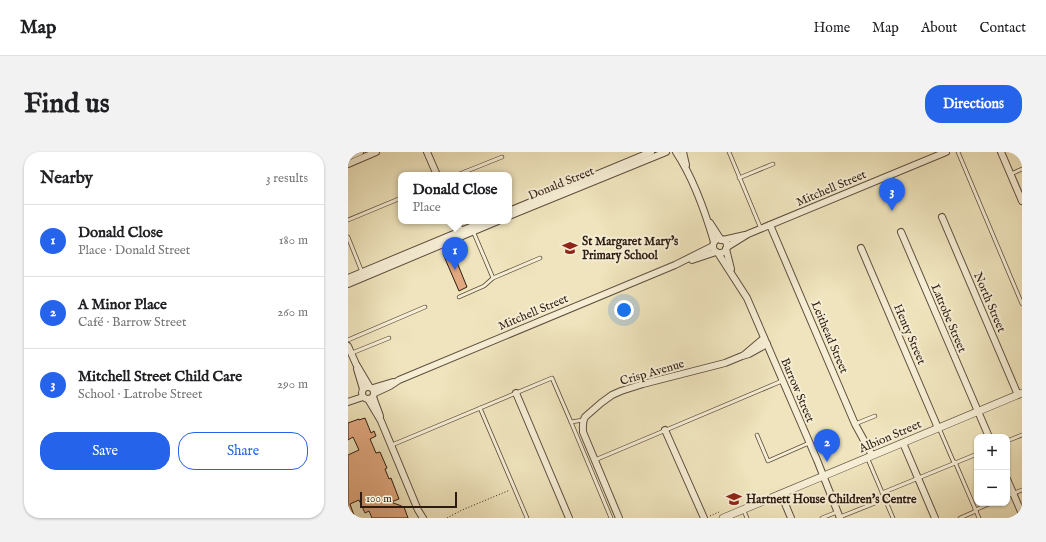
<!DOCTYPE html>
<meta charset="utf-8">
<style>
body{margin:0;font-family:"IM FELL English",serif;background:#f2f2f2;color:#202124}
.controls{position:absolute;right:12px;bottom:12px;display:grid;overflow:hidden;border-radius:8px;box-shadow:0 1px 3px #0004}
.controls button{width:36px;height:36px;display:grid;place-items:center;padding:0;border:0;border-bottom:1px solid #e0e0e0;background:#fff;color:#202124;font:20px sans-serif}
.scale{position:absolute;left:12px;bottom:10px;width:97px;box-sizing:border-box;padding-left:4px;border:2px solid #2e1c12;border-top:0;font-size:11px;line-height:14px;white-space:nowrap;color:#2e1c12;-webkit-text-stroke:3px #f5edd4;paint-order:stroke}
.you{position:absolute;left:276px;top:158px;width:14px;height:14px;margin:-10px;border:3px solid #fff;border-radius:50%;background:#1a73e8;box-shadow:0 0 0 6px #1a73e833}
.badge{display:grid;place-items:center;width:26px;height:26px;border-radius:50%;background:#2563eb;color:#fff;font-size:13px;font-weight:700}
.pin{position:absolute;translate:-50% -33px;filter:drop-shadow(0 1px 2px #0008)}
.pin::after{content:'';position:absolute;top:21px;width:14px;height:12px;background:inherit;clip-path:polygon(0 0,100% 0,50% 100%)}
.popup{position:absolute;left:50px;top:20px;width:114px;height:52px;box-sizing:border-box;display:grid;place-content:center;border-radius:8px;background:#fff;filter:drop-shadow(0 1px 3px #0005);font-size:13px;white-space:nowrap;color:#757577}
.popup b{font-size:15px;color:#202124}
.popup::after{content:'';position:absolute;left:50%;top:100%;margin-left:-8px;border:8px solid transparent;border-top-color:#fff}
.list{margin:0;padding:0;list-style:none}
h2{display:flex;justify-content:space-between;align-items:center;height:52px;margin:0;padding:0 16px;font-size:17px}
h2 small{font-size:13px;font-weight:400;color:#757577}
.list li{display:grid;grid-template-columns:26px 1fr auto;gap:12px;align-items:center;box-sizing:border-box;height:72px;padding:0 16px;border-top:1px solid #e0e0e0}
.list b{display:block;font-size:15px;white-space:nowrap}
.list p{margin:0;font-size:13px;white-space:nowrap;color:#757577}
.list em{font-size:13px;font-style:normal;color:#757577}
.actions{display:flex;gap:8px;padding:12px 16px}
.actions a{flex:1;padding:9px 0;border:1px solid #2563eb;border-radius:16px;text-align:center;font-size:14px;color:#2563eb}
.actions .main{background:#2563eb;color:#fff}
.map{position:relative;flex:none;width:674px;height:366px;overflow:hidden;border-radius:16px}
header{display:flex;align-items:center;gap:24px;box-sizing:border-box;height:56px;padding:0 20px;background:#fff;border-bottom:1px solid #e0e0e0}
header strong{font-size:19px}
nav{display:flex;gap:22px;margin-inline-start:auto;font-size:14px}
.intro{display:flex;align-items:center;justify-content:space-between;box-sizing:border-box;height:96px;padding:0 24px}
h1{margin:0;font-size:28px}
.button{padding:10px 18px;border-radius:16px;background:#2563eb;color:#fff;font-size:14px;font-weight:700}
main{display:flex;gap:24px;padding:0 24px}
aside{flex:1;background:#fff;border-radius:16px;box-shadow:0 1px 3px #0004}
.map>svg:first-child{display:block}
.building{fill:#e3a981;stroke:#2e1c12}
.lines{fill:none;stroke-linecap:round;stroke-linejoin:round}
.service-casing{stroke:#5e4e3d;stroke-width:4.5}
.minor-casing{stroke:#5e4e3d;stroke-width:8}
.tertiary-casing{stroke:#5e4e3d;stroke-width:8}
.path{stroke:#2e1c12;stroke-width:1;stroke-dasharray:1 2;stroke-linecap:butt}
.service{stroke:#f5edd4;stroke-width:3}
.minor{stroke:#f5edd4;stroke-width:6}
.tertiary{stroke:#f5edd4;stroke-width:7}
.labels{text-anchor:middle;stroke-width:4;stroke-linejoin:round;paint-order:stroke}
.street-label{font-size:12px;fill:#2e1c12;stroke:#f5edd4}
.poi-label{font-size:12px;font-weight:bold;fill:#2e1c12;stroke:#f5edd4;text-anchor:start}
</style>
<header>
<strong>Map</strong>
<nav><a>Home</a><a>Map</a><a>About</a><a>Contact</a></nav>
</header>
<div class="intro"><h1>Find us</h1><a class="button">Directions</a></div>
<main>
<aside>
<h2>Nearby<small>3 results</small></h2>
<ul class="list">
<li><span class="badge">1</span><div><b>Donald Close</b><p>Place · Donald Street</p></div><em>180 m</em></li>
<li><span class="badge">2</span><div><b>A Minor Place</b><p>Café · Barrow Street</p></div><em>260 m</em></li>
<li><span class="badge">3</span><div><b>Mitchell Street Child Care</b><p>School · Latrobe Street</p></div><em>290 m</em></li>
</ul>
<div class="actions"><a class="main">Save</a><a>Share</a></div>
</aside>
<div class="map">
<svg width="674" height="366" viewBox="0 0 674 366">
<rect width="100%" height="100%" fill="#efe4bd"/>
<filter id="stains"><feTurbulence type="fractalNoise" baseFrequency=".005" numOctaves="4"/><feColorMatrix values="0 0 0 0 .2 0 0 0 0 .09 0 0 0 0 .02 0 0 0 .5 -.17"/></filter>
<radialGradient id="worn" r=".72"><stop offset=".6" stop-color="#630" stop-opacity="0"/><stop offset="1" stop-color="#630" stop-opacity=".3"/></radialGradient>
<!-- building -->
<g class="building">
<polygon points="104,98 119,135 111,139 95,102"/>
<polygon points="17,266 23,281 26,279 28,284 22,287 28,301 32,300 39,316 37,317 41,327 43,326 51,347 43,350 56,355 60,366 24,366 21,359 17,361 11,348 2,352 7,366 0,366 0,303 11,298 5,285 0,288 0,271 11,267 11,268"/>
</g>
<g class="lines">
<!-- service casing -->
<g class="service-casing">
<g id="service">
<polyline points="381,0 413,77"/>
<polyline points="610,0 674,152"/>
<polyline points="663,22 674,17"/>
<polyline points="109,23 154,5"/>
<polyline points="391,26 425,12"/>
<polyline points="0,68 53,46"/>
<polyline points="125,79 145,126 192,106"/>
<polyline points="0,85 14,120"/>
<polyline points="111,145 136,134 145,126"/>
<polyline points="0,188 77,155"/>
<polyline points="4,201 41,186"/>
<polyline points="132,256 179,366"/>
<polyline points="223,270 263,366"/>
<polyline points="507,272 527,264"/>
<polyline points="591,276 606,311"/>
<polyline points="409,283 420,309 461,291"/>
<polyline points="659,289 674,283"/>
<polyline points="44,293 204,226 223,270 235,268"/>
<polyline points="519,305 545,366"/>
<polyline points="247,308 434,229"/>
<polyline points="607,310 631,366"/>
<polyline points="534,341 629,302"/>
<polyline points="659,344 674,338"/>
<polyline points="627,358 643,351"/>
<polyline points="396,359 399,366"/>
<polyline points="492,365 537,347"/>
<polyline points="474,366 489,360"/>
<polyline points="612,366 628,359"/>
</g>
</g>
<!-- minor casing -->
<g class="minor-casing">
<g id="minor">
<polyline points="79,0 89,23"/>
<path d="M328,0c18,27 29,59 38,90"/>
<polyline points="335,0 338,13"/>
<polyline points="653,0 674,49"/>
<polyline points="0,5 12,0"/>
<polyline points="0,12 28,0"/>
<polyline points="161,59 303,0"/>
<polyline points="161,64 318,0"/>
<polyline points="594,65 670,243"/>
<polyline points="108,69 114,82"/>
<polyline points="362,71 373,88"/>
<polyline points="422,73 507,272 524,303"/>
<polyline points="553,80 641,285"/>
<circle cx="372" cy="94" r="7"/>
<polyline points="375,88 397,83"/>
<polyline points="379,95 400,82 598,0"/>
<polyline points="513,96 590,276"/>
<polyline points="378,97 383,117"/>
<polyline points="370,101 399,146 469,308 492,366"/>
<polyline points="344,108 368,100"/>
<polyline points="0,126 137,69"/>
<polyline points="0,132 150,69"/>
<polyline points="0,194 8,212 21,234"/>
<polyline points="396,203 416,186"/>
<polyline points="9,217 15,237"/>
<circle cx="20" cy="241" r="6"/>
<polyline points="25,236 45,230"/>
<polyline points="27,241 42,234 51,228 327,113 365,94"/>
<polyline points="168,241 221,366"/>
<polyline points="25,245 32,264"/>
<polyline points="20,247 33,269 70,358 75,366"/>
<polyline points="0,250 15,245"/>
<polyline points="317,278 356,366"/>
<polyline points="555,291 587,366"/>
<polyline points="659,327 674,362"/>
<polyline points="433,342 443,366"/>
<path d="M271,366l-36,-86c0,-6 -1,-10 2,-15l16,-14 11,-8 9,-4 22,-7 82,-21 17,-7 7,-2 18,-10"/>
</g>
</g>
<!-- tertiary casing -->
<g class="tertiary-casing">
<polyline id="tertiary" points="375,366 674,241"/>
</g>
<!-- path -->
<g class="path">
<polyline points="362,364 371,360"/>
<polyline points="99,366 114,358 162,338"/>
</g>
<!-- service -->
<use href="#service" class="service"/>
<!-- minor -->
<use href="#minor" class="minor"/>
<!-- tertiary -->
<use href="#tertiary" class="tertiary"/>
</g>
<!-- icons -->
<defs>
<g id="school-bare" transform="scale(1.2)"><path d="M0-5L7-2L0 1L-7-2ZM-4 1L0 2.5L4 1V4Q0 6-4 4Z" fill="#8f2418" stroke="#f5edd4" stroke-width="2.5" paint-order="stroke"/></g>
</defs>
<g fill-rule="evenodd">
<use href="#school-bare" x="222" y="96"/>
<use href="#school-bare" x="386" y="347"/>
</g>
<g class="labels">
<!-- street labels -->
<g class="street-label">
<text transform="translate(213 31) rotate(-22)" y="4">Donald Street</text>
<text transform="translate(483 36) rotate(-23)" y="4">Mitchell Street</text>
<text transform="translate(642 150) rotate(67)" y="4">North Street</text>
<text transform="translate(185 160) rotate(-23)" y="4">Mitchell Street</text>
<text transform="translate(601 166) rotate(67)" y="4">Latrobe Street</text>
<text transform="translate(562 182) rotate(67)" y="4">Henty Street</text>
<text transform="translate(482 185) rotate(67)" y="4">Leithead Street</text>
<text transform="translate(304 220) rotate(-16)" y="4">Crisp Avenue</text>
<text transform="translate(450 238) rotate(67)" y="4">Barrow Street</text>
<text transform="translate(542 284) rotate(-23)" y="4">Albion Street</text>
</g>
<!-- poi labels -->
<g class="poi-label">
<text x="234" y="93">St Margaret Mary's<tspan x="234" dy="14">Primary School</tspan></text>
<text x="398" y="351">Hartnett House Children's Centre</text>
</g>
</g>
<rect width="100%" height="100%" filter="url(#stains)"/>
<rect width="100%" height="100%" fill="url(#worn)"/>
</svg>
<div class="controls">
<button>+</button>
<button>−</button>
</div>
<div class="scale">100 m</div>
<div class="you"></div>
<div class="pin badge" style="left:107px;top:118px">1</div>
<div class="popup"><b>Donald Close</b>Place</div>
<div class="pin badge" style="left:479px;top:310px">2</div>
<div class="pin badge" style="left:544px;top:59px">3</div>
</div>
</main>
